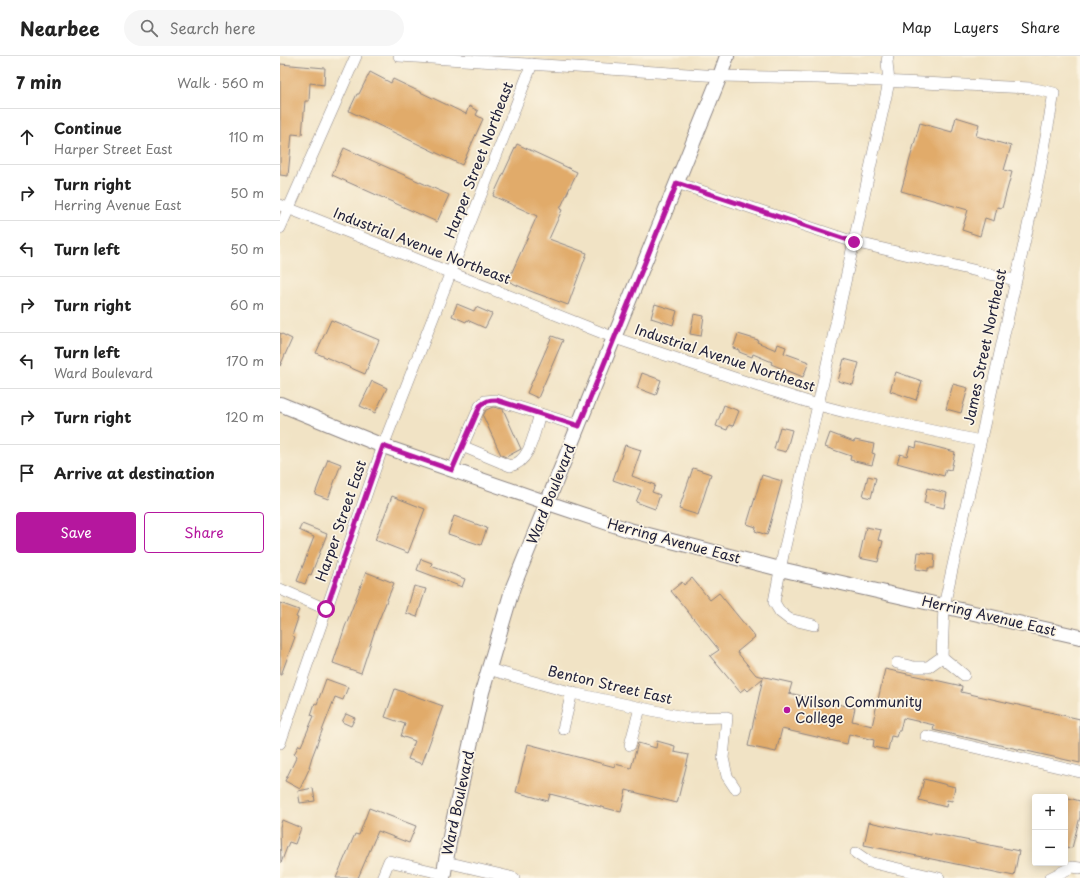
<!DOCTYPE html>
<meta charset="utf-8">
<style>
body{margin:0;font-family:"Playpen Sans",sans-serif;background:#f6f6f6;color:#222}
.controls{position:absolute;right:12px;bottom:12px;display:grid;overflow:hidden;border-radius:4px;box-shadow:0 2px 10px #0003}
.controls button{width:36px;height:36px;display:grid;place-items:center;padding:0;border:0;border-bottom:1px solid #e0e0e0;background:#fff;color:#222;font:20px sans-serif}
.stop{position:absolute;width:12px;height:12px;margin:-9px;border:3px solid #b5179e;border-radius:50%;background:#fff}
.stop.end{background:#b5179e;border-color:#fff;box-shadow:0 1px 4px #0008}
.list{margin:0;padding:0;list-style:none}
h2{display:flex;justify-content:space-between;align-items:center;height:52px;margin:0;padding:0 16px;font-size:17px}
h2 small{font-size:13px;font-weight:400;color:#767676}
.list li{display:grid;grid-template-columns:26px 1fr auto;gap:12px;align-items:center;box-sizing:border-box;height:56px;padding:0 16px;border-top:1px solid #e0e0e0}
.list b{display:block;font-size:15px;white-space:nowrap}
.list p{margin:0;font-size:13px;white-space:nowrap;color:#767676}
.list em{font-size:13px;font-style:normal;color:#767676}
.actions{display:flex;gap:8px;padding:12px 16px}
.actions a{flex:1;padding:9px 0;border:1px solid #b5179e;border-radius:4px;text-align:center;font-size:14px;color:#b5179e}
.actions .main{background:#b5179e;color:#fff}
.icon{flex:none;width:22px;height:22px;fill:none;stroke:currentColor;stroke-width:2;stroke-linecap:round;stroke-linejoin:round}
.map{position:relative;flex:none;width:800px;height:822px;overflow:hidden}
header{display:flex;align-items:center;gap:24px;box-sizing:border-box;height:56px;padding:0 20px;background:#fff;border-bottom:1px solid #e0e0e0}
header strong{font-size:19px}
nav{display:flex;gap:22px;margin-inline-start:auto;font-size:14px}
.search{width:280px;height:36px;background:#f6f6f6;display:flex;align-items:center;gap:10px;box-sizing:border-box;padding:0 14px;border-radius:22px;color:#767676;font-size:15px}
main{display:flex}
aside{flex:1;background:#fff}
.map>svg:first-child{display:block}
.building{fill:#e1ab6a}
.lines{fill:none;stroke-linecap:round;stroke-linejoin:round}
.minor-casing{stroke:#8a8280;stroke-width:12}
.major-casing{stroke:#8a8280;stroke-width:16}
.minor{stroke:#fff;stroke-width:11}
.major{stroke:#fff;stroke-width:14}
.route{stroke:#b5179e;stroke-width:5}
.poi-dot{fill:#b5179e;stroke:#fcf5e5;stroke-width:1.5}
.labels{text-anchor:middle;stroke-width:3.5;stroke-linejoin:round;paint-order:stroke}
.street-label{font-size:14px;fill:#22223b;stroke:#fcf5e5}
.poi-label{font-size:14px;fill:#22223b;stroke:#fcf5e5;text-anchor:start}
</style>
<header>
<strong>Nearbee</strong>
<div class="search"><svg class="icon" aria-label="search" viewBox="0 0 24 24"><circle cx="10" cy="10" r="6"/><path d="M15 15l6 6"/></svg>Search here</div>
<nav><a>Map</a><a>Layers</a><a>Share</a></nav>
</header>
<main>
<aside>
<h2>7 min<small>Walk · 560 m</small></h2>
<ul class="list">
<li><svg class="icon" aria-label="ahead" viewBox="0 0 24 24"><path d="M12 20V5M6 11l6-6 6 6"/></svg><div><b>Continue</b><p>Harper Street East</p></div><em>110 m</em></li>
<li><svg class="icon" aria-label="right" viewBox="0 0 24 24"><path d="M7 20v-9h11M14 6l5 5-5 5"/></svg><div><b>Turn right</b><p>Herring Avenue East</p></div><em>50 m</em></li>
<li><svg class="icon" aria-label="left" viewBox="0 0 24 24"><path d="M17 20v-9H6M10 6l-5 5 5 5"/></svg><div><b>Turn left</b></div><em>50 m</em></li>
<li><svg class="icon" aria-label="right" viewBox="0 0 24 24"><path d="M7 20v-9h11M14 6l5 5-5 5"/></svg><div><b>Turn right</b></div><em>60 m</em></li>
<li><svg class="icon" aria-label="left" viewBox="0 0 24 24"><path d="M17 20v-9H6M10 6l-5 5 5 5"/></svg><div><b>Turn left</b><p>Ward Boulevard</p></div><em>170 m</em></li>
<li><svg class="icon" aria-label="right" viewBox="0 0 24 24"><path d="M7 20v-9h11M14 6l5 5-5 5"/></svg><div><b>Turn right</b></div><em>120 m</em></li>
<li><svg class="icon" aria-label="arrive" viewBox="0 0 24 24"><path d="M6 21V4h12l-3 4 3 4H6"/></svg><div><b>Arrive at destination</b></div></li>
</ul>
<div class="actions"><a class="main">Save</a><a>Share</a></div>
</aside>
<div class="map">
<svg width="800" height="822" viewBox="0 0 800 822">
<rect width="100%" height="100%" fill="#fcf5e5"/>
<filter id="ink" filterUnits="userSpaceOnUse"><feTurbulence type="fractalNoise" baseFrequency=".025" numOctaves="2"/><feDisplacementMap in="SourceGraphic" scale="8" xChannelSelector="R" yChannelSelector="G"/><feConvolveMatrix kernelMatrix="1 2 1 2 8 2 1 2 1" color-interpolation-filters="sRGB"/></filter>
<filter id="wash" filterUnits="userSpaceOnUse"><feTurbulence type="fractalNoise" baseFrequency=".012" numOctaves="4" result="noise"/><feDisplacementMap in="SourceGraphic" scale="16" xChannelSelector="R" yChannelSelector="G"/><feGaussianBlur stdDeviation="0.9" result="paint"/><feColorMatrix in="noise" values="0 0 0 0 0 0 0 0 0 0 0 0 0 0 0 0 0 1.4 0 .05"/><feComposite in="paint" operator="in"/></filter>
<g filter="url(#wash)">
<rect width="100%" height="100%" fill="#f1e3c5"/>
<g id="blocks">
<!-- building -->
<g class="building">
<polygon points="0,8 45,12 44,29 30,27 29,45 25,45 22,79 12,78 8,120 0,119"/>
<polygon points="90,16 111,27 113,23 186,58 189,50 198,55 196,59 203,63 182,109 69,55 77,38 79,38"/>
<polygon points="676,61 699,68 696,80 731,90 724,114 732,116 722,152 717,151 714,165 705,162 700,180 682,174 688,154 621,135 640,67 672,76"/>
<polygon points="237,88 297,116 280,153 282,154 269,183 307,197 288,249 250,235 228,225 257,160 213,140"/>
<polygon points="64,92 169,139 157,166 52,119"/>
<polygon points="177,248 194,255 196,251 212,258 205,272 187,264 186,266 172,260"/>
<polygon points="375,248 397,255 393,269 371,262"/>
<polygon points="414,258 424,260 421,280 410,278"/>
<polygon points="51,264 99,284 85,318 36,297"/>
<polygon points="0,277 12,283 0,310"/>
<polygon points="458,278 478,284 477,286 496,294 498,288 506,291 504,297 529,306 523,321 491,308 492,306 473,298 472,301 459,296 459,294 453,292"/>
<polygon points="272,280 283,284 258,342 247,337"/>
<polygon points="564,303 579,307 573,329 558,325"/>
<polygon points="616,316 642,325 636,344 610,335"/>
<polygon points="362,317 381,324 376,339 357,332"/>
<polygon points="92,325 107,332 95,357 80,350"/>
<polygon points="673,328 688,332 681,357 666,353"/>
<polygon points="444,349 459,355 453,370 449,369 447,374 436,370"/>
<polygon points="213,351 223,353 241,393 226,401 221,399 203,360 206,354"/>
<polygon points="500,371 512,374 506,396 494,393"/>
<polygon points="550,377 574,386 575,384 594,388 592,397 595,398 592,409 570,404 571,400 545,391"/>
<polygon points="637,386 675,396 671,414 666,413 664,420 617,407 620,398 627,400 630,390 636,392"/>
<polygon points="345,389 361,394 352,420 375,429 372,436 380,439 375,453 356,446 361,434 333,424"/>
<polygon points="48,403 61,408 48,443 35,438"/>
<polygon points="413,412 431,418 418,459 399,453"/>
<polygon points="482,419 502,425 487,479 475,475 476,471 467,468"/>
<polygon points="588,420 596,422 591,442 583,440"/>
<polygon points="647,432 667,437 664,452 644,447"/>
<polygon points="112,440 145,453 128,497 95,484"/>
<polygon points="174,460 207,472 201,489 168,478"/>
<polygon points="22,468 47,478 31,519 29,518 25,528 17,525 34,481 19,474"/>
<polygon points="586,471 601,474 598,484 603,485 598,506 579,502"/>
<polygon points="638,496 655,498 654,512 648,512 648,515 636,513"/>
<polygon points="141,503 152,507 151,510 185,523 182,531 137,514"/>
<polygon points="86,516 114,527 96,571 81,617 53,607 65,571"/>
<polygon points="412,522 430,544 439,537 475,581 457,596 476,619 512,627 509,637 575,652 572,665 592,670 605,613 682,630 681,636 800,663 800,707 653,674 654,669 623,662 620,675 618,675 616,681 611,680 608,694 593,691 594,684 569,678 567,688 502,673 496,696 468,690 483,622 468,635 465,632 460,636 430,600 439,594 391,535 402,526 404,529"/>
<polygon points="134,530 146,533 137,561 126,557"/>
<polygon points="0,547 19,554 16,561 18,562 12,580 15,581 1,619 0,619"/>
<polygon points="46,623 68,631 63,644 55,641 32,701 29,711 30,711 20,733 5,725 17,700 14,698 19,689 21,690 34,660 31,659 35,647 37,648"/>
<polygon points="115,633 163,650 142,708 128,703 135,685 121,680 125,668 105,661"/>
<polygon points="66,658 75,662 71,670 62,666"/>
<polygon points="377,685 395,690 394,696 409,699 397,747 346,734 341,756 270,738 268,745 236,736 248,688 335,711 335,708 351,712 358,687 376,692"/>
<polygon points="644,723 675,731 672,745 667,744 666,751 639,744"/>
<polygon points="33,732 35,745 20,747 18,735"/>
<polygon points="785,741 800,745 800,761 792,792 785,791"/>
<polygon points="89,752 136,770 129,787 98,775 78,822 56,822 75,778 79,779"/>
<polygon points="2,764 21,772 15,788 9,786 1,807 0,771"/>
<polygon points="589,766 651,779 651,777 739,795 734,820 584,789"/>
</g>
</g>
</g>
<g filter="url(#ink)">
<use href="#blocks" fill-opacity="0" stroke="#8a8280" stroke-width="1"/>
<g class="lines">
<!-- minor casing -->
<g class="minor-casing">
<g id="minor">
<polyline points="119,0 440,20 538,22 750,32 774,37 759,120 664,550 662,601 648,611 634,611 617,607"/>
<polyline points="397,127 574,186 735,224"/>
<polyline points="0,149 335,282 487,333 538,349 565,356 700,385"/>
<polyline points="0,172 76,0"/>
<path d="M182,390l48,20c21,-4 24,-35 30,-52"/>
<polyline points="172,414 200,350 205,345 216,344 299,370"/>
<polyline points="0,533 46,553"/>
<polyline points="534,569 509,563 500,556 494,546 503,499 538,349 609,26 607,6 608,0"/>
<polyline points="662,601 684,619"/>
<polyline points="208,613 297,638 408,662 447,661 443,702 447,720 455,732"/>
<polyline points="283,673 292,636"/>
<polyline points="646,680 800,716"/>
<polyline points="0,687 103,390 252,8"/>
<polyline points="350,689 360,652"/>
<polyline points="576,797 589,806 659,822"/>
<polyline points="166,806 234,822"/>
<polyline points="102,822 109,805 164,818"/>
<polyline points="770,822 792,811 800,812"/>
</g>
</g>
<!-- major casing -->
<g class="major-casing">
<g id="major">
<polyline points="0,348 103,390 268,447 349,474 500,513 800,581"/>
<polyline points="163,822 171,775 202,636 233,531 440,20 447,0"/>
</g>
</g>
<!-- minor -->
<use href="#minor" class="minor"/>
<!-- major -->
<use href="#major" class="major"/>
</g>
</g>
<g class="lines" filter="url(#ink)">
<!-- route -->
<path class="route" d="M46,553l57,-163 69,24 28,-64c6,-5 9,-6 16,-6l83,26 98,-243 177,59"/>
</g>
<!-- markers -->
<circle class="poi-dot" cx="507" cy="654" r="4"/>
<g class="labels">
<!-- street labels -->
<g class="street-label">
<text transform="translate(199 104) rotate(-69)" y="5">Harper Street Northeast</text>
<text transform="translate(142 190) rotate(21)" y="5">Industrial Avenue Northeast</text>
<text transform="translate(705 291) rotate(-78)" y="5">James Street Northeast</text>
<text transform="translate(445 302) rotate(18)" y="5">Industrial Avenue Northeast</text>
<text transform="translate(271 438) rotate(-68)" y="5">Ward Boulevard</text>
<text transform="translate(61 465) rotate(-71)" y="5">Harper Street East</text>
<text transform="translate(394 485) rotate(15)" y="5">Herring Avenue East</text>
<text transform="translate(709 560) rotate(13)" y="5">Herring Avenue East</text>
<text transform="translate(330 629) rotate(13)" y="5">Benton Street East</text>
<text transform="translate(178 747) rotate(-78)" y="5">Ward Boulevard</text>
</g>
<!-- poi labels -->
<g class="poi-label">
<text x="515" y="651">Wilson Community<tspan x="515" dy="16">College</tspan></text>
</g>
</g>
</svg>
<div class="controls">
<button>+</button>
<button>−</button>
</div>
<div class="stop" style="left:46px;top:553px"></div>
<div class="stop end" style="left:574px;top:186px"></div>
</div>
</main>
